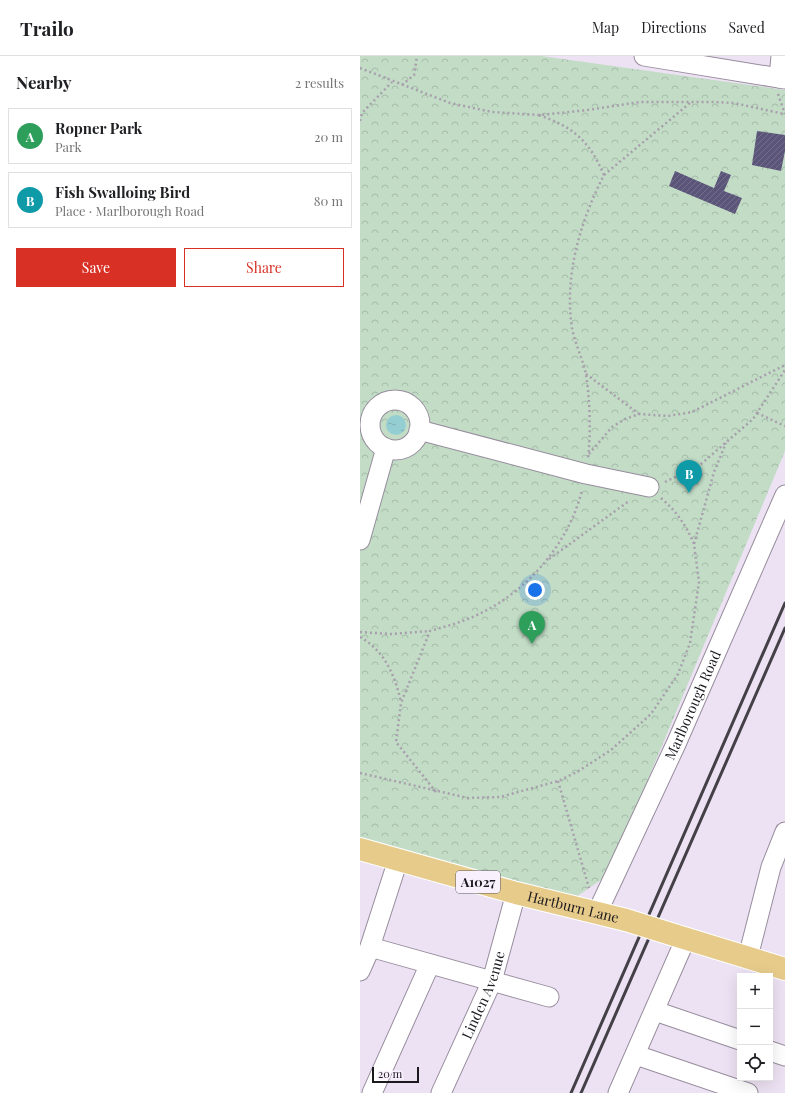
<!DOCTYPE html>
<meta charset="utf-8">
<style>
body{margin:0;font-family:"Playfair Display",serif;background:#f6f6f6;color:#202124}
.controls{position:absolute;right:12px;bottom:12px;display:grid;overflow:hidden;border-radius:0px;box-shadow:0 4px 16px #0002}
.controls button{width:36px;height:36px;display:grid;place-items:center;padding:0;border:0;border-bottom:1px solid #e0e0e0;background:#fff;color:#202124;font:20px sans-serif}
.scale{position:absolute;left:12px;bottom:10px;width:47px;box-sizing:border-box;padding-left:4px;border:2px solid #1b181e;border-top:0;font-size:11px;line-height:14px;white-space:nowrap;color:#1b181e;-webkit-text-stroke:3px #f9f0fe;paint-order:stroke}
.you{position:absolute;left:175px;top:534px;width:14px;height:14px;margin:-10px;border:3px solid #fff;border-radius:50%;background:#1a73e8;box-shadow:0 0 0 6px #1a73e833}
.badge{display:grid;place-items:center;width:26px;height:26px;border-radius:50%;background:#d93025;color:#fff;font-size:13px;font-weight:700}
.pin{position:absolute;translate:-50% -33px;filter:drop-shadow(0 1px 2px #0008)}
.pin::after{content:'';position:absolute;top:21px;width:14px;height:12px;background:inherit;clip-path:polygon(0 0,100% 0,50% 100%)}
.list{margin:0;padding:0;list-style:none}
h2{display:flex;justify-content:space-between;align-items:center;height:52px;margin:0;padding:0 16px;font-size:17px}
h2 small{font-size:13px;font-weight:400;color:#757577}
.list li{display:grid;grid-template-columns:26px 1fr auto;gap:12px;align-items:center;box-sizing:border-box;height:56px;margin:0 8px 8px;padding:0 8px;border:1px solid #e0e0e0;border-radius:0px}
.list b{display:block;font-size:15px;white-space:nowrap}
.list p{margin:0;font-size:13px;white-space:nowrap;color:#757577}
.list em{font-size:13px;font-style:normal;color:#757577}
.actions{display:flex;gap:8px;padding:12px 16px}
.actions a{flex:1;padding:9px 0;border:1px solid #d93025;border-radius:0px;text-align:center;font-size:14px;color:#d93025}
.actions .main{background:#d93025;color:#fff}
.icon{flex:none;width:22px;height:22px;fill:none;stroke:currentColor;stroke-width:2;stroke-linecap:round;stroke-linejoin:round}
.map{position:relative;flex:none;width:425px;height:1037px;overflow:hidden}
header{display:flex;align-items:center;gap:24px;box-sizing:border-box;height:56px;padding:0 20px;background:#fff;border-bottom:1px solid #e0e0e0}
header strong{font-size:19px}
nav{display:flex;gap:22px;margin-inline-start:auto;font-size:14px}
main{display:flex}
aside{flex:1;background:#fff}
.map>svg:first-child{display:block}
.park{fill:url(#park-crowns)}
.water{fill:url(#water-ripples)}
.building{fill:url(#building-hatch)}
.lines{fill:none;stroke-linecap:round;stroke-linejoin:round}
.minor-casing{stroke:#978d9d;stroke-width:21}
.major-casing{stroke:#fff;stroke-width:24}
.path{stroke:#a89fad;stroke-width:2.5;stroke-dasharray:2 3;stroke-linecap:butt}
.minor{stroke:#fff;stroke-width:19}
.major{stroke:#e6cb8b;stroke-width:22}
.rail{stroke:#444048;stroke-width:3}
.major-bridge-casing{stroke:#fff;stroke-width:24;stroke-linecap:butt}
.major-bridge{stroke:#e6cb8b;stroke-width:22}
.labels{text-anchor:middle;stroke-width:4;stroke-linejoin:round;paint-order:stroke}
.shield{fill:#f9f0fe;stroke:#5e5961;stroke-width:1}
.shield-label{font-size:13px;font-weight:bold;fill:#1b181e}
.street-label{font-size:14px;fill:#1b181e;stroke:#f9f0fe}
</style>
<header>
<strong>Trailo</strong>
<nav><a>Map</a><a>Directions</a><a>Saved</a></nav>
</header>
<main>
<aside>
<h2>Nearby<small>2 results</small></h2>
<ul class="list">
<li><span class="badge" style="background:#2e9e5b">A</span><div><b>Ropner Park</b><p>Park</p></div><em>20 m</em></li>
<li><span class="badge" style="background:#0f9aa8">B</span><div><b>Fish Swalloing Bird</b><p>Place · Marlborough Road</p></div><em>80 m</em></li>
</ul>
<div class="actions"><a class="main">Save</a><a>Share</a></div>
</aside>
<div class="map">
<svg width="425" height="1037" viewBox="0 0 425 1037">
<defs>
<pattern id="park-crowns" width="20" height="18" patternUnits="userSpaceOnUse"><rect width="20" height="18" fill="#c2dcc6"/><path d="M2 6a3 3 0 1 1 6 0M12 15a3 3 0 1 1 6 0" fill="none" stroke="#a6bcaa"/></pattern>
<pattern id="water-ripples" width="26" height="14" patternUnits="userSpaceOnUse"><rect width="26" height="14" fill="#95ced2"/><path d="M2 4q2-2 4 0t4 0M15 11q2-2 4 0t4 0" fill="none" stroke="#80b0b4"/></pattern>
<pattern id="building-hatch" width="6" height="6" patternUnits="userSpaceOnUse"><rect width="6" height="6" fill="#5b5579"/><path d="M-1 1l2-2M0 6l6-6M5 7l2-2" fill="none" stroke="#736e8a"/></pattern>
</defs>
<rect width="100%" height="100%" fill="#ede2f3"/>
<!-- park -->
<polygon class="park" points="0,0 181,0 425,34 425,395 248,819 216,841 0,782"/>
<!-- water -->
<circle class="water" cx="36" cy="369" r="10"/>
<!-- building -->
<g class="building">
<polygon points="397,75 425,79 425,95 421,115 392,109"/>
<polygon points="315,115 354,132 361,115 371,119 364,135 382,142 375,158 309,130"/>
</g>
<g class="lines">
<!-- minor casing -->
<g class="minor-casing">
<g id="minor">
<polyline points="284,0 425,23"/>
<polyline points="419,22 421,0"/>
<circle cx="35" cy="369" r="25"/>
<polyline points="59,374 226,418 289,431"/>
<polyline points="0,484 26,392"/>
<path id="s1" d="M237,857l79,-169 109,-249"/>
<polyline points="10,891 189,941"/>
<polyline points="388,901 411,811 425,776"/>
<polyline points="0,915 8,897 38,804"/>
<polyline points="295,955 380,984"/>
<polyline points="410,995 425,1000"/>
<polyline points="276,999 388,1037"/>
<polyline points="12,1037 70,908"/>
<path id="s2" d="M81,1037l51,-112 24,-88"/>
<polyline points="258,1037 322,891"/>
</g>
</g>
<!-- major casing -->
<g class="major-casing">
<g id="major">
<path id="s3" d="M0,793l156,44 110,27"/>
<polyline points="314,879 425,913"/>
</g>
</g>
<!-- path -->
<g class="path">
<polyline points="0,12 90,47 132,56 179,59 228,54 280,46 354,46 374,47 424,58"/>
<polyline points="42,29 54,19 57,0"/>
<polyline points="418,38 425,58"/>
<path d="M179,59c36,13 50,26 65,60 -24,47 -40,101 -32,153 3,16 11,31 14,47 4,23 5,60 2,83"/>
<polyline points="0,65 2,57 32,26"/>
<polyline points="244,119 330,47"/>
<polyline points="226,318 279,358"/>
<polyline points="397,357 425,370"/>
<polyline points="229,398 252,371 265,363 279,358 308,360 332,356 425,309"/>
<polyline points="305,426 340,409 393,363 425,314"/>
<path d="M301,442c15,13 25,27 33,46"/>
<polyline points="189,503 269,445"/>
<polyline points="0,576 31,578 70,575"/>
<path d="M0,581c25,14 35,39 41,65"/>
<polyline points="0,717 108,742 140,741 198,725 217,716 251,694 291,658 318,618 330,587 339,526 334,488 354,416 366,387"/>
<polyline points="198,725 229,832"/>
<path d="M76,736l-40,-50 5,-39 29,-72c17,-5 33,-9 49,-17 49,-23 90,-71 103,-124"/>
</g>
<!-- minor -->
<use href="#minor" class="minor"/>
<!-- major -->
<use href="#major" class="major"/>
<!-- rail -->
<g class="rail">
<polyline points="211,1037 425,547"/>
<polyline points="221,1037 425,572"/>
</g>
<!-- major-bridge casing -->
<g class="major-bridge-casing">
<polyline id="major-bridge" points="266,864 314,879"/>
</g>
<!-- major-bridge -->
<use href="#major-bridge" class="major-bridge"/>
</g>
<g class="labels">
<!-- shield labels -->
<rect class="shield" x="96" y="815" width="44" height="22" rx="3"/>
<g class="shield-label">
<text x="118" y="831">A1027</text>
</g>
<!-- street labels -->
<g class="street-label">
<text dy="5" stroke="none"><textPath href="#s1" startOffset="229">Marlborough Road</textPath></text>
<text dy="5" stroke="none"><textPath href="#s3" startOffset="221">Hartburn Lane</textPath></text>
<text dy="5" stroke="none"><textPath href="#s2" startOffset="107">Linden Avenue</textPath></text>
</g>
</g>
</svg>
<div class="controls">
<button>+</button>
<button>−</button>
<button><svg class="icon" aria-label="locate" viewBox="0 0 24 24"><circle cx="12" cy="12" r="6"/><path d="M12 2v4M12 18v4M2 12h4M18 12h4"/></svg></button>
</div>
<div class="scale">20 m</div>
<div class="you"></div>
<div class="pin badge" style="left:172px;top:588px;background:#2e9e5b">A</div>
<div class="pin badge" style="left:329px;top:437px;background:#0f9aa8">B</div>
</div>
</main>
